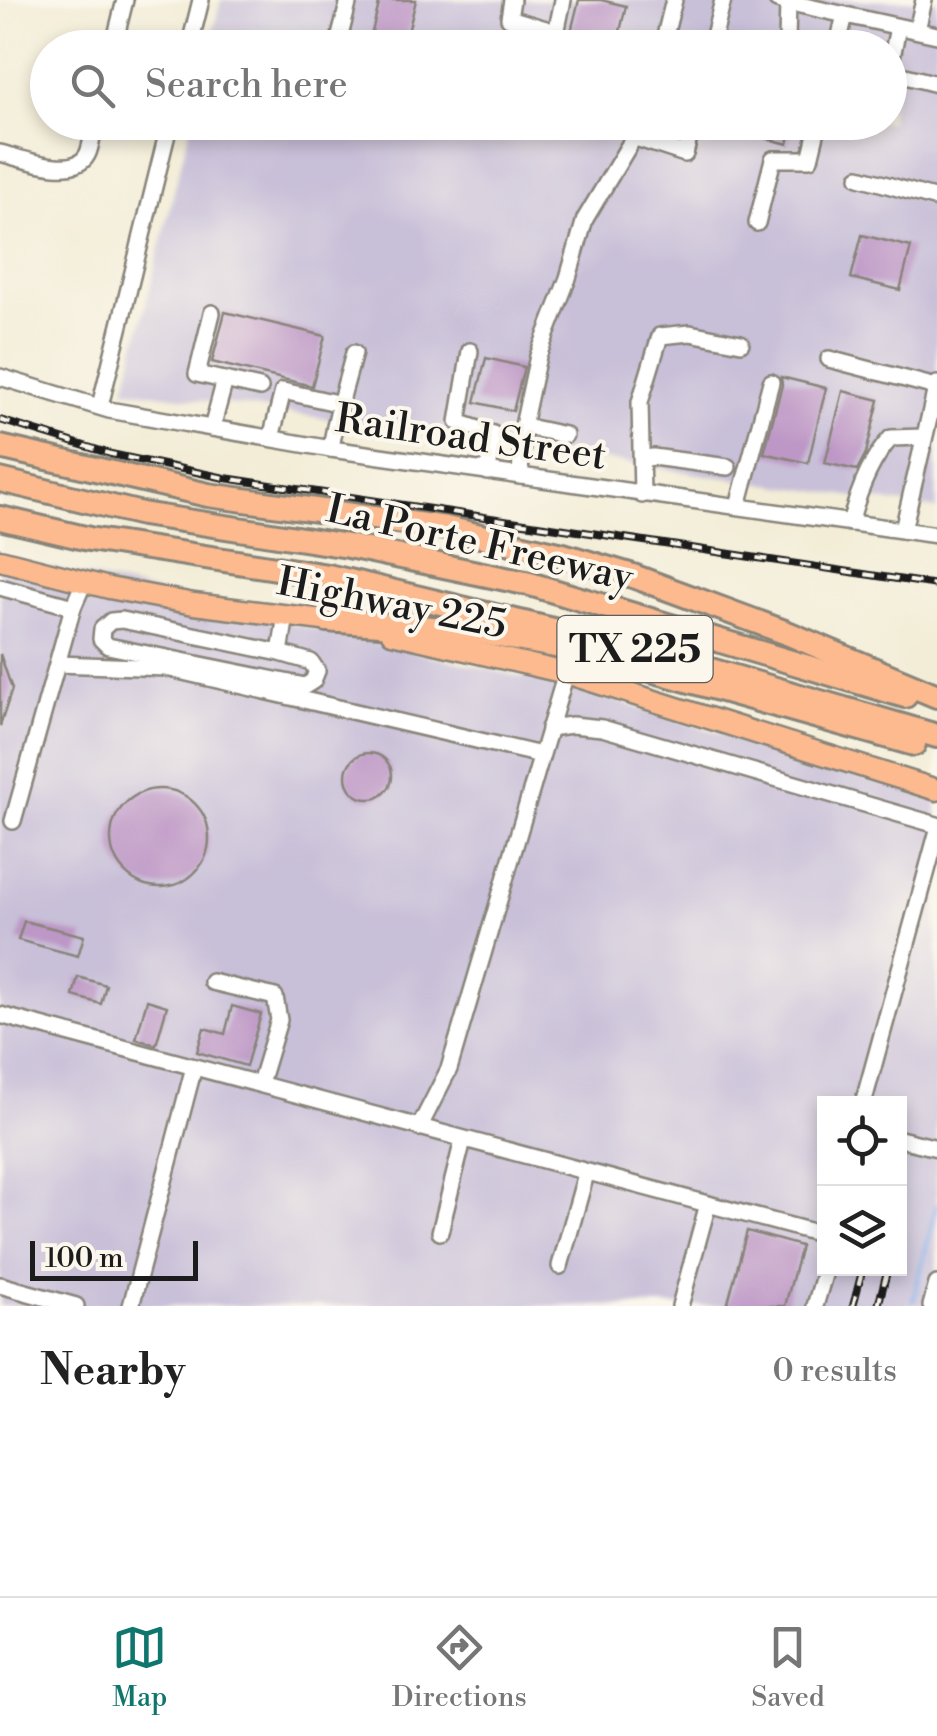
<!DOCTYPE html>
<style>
body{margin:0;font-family:"Libre Bodoni",serif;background:#f2f2f2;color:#222}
.controls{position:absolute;right:30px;bottom:30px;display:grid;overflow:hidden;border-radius:0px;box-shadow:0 5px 15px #0003}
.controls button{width:90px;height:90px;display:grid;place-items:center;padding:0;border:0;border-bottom:2px solid #e0e0e0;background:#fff;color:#222;font:50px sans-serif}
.scale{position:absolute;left:30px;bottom:25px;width:168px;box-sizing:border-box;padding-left:10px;border:5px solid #1c1c1c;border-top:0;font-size:28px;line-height:35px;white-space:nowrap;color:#1c1c1c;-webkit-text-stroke:8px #fbf7ec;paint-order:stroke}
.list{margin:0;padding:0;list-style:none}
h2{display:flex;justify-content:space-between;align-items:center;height:130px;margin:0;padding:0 40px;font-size:42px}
h2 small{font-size:32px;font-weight:400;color:#767676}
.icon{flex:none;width:55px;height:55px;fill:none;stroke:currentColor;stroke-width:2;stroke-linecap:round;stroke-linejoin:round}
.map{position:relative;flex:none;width:937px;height:1306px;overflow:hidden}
.search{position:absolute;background:#fff;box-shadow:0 5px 15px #0003;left:30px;right:30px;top:30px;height:110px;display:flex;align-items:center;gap:25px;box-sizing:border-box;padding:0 35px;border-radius:55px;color:#767676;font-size:38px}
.sheet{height:290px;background:#fff}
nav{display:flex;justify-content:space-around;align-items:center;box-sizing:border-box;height:140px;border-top:2px solid #e0e0e0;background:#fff;font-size:28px;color:#767676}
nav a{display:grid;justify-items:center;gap:5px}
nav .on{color:#0f766e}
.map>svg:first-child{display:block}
.industrial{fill:#c8bfd8;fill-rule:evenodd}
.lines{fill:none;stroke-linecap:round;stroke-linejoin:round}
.stream{stroke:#80b0eb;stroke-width:4}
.building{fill:#bd97c6}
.minor-casing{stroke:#88847a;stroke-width:20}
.major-casing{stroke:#88847a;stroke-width:25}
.highway-casing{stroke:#88847a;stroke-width:28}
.minor{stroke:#fff;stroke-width:15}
.major{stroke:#fcba8e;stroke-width:20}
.highway{stroke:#fcba8e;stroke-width:22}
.rail-casing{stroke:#1c1c1c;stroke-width:8}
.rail{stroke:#fbf7ec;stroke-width:4;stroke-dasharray:11;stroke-linecap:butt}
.labels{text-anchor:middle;stroke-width:8;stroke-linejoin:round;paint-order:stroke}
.shield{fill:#fbf7ec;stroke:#5f5e5a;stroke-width:2.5}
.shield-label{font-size:38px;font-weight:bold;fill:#1c1c1c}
.street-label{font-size:40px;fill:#1c1c1c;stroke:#fbf7ec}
</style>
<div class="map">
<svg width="937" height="1306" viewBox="0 0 937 1306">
<rect width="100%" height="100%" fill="#fbf7ec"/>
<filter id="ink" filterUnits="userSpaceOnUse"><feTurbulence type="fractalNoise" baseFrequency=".01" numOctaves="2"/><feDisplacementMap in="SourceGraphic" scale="20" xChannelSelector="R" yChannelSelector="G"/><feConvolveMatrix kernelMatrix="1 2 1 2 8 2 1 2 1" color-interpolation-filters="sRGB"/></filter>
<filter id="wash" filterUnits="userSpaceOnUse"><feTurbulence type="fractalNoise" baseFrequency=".0048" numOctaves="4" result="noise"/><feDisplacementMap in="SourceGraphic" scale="40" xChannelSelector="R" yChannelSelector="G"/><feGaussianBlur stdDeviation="2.25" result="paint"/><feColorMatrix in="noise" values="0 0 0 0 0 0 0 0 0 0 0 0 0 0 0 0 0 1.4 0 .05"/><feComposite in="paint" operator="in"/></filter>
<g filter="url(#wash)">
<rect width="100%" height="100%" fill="#f3edd7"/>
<!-- industrial -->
<g class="industrial">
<polygon points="221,0 937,0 937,509 125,389 191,123 890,122 890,48 209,47"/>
<path d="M0,556l594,138 343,106v506h-937zM824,1104h76v164h-76z"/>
</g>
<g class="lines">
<!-- stream -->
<polyline class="stream" points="913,1301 937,1205"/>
</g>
<g id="blocks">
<!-- building -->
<g class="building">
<polygon points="380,0 416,0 404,48 368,48"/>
<polygon points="579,0 601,0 626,6 616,48 567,48"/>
<polygon points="761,122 793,122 788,144 757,136"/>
<polygon points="862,235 911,247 900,290 851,278"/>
<polygon points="225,312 325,336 312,386 212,362"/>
<polygon points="486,358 524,367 513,411 475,402"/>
<polygon points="781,377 826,388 808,463 764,453 782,385"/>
<polygon points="843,391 879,400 866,453 857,470 825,463"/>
<polygon points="0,654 12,689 0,726"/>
<circle cx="369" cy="776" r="23"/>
<circle cx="160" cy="838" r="49"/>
<polygon points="24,921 84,936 78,956 18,940"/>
<polygon points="78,977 106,985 101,1004 73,996"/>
<polygon points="147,1000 167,1006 156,1045 136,1039"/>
<polygon points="232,1006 261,1014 246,1066 197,1052 204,1028 225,1034"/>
<polygon points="747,1231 801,1246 785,1306 727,1306"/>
</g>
</g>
</g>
<g filter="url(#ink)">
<use href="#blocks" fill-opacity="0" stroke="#88847a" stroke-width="2.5"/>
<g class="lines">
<!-- minor casing -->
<g class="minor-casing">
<g id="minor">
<polyline points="512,0 509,18 556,32"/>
<polyline points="777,0 937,35"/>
<polyline points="788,3 787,41 814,48"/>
<polyline points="917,30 924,0"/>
<polyline points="113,48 125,0"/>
<polyline points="189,48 201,0"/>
<polyline points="337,48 349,0"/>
<polyline points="553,48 563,0"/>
<polyline points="662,48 674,0"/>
<polyline points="711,48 723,0"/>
<polyline points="837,48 845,15"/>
<polyline points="890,67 898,27"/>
<polyline points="890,72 937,84"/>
<polyline points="526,127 532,122"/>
<polyline points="636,138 685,154 693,122"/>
<path d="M0,153c21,5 74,26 87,2 5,-9 5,-23 8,-33"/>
<polyline points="859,177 937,199"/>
<polyline points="757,223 773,159 810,159 819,122"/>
<polyline points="212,313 197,374 260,388"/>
<polyline points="470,351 458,422 493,434 488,472"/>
<polyline points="829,359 936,387"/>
<polyline points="0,377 109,410 331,449 937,535"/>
<polyline points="100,406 170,122"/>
<polyline points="523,426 565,435"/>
<polyline points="212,428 225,380"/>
<polyline points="271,438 283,391 337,403"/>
<path d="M331,449c5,-36 14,-61 23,-96"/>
<polyline points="642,459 653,457 728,467"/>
<polyline points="520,476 523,426 538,356 568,278 585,219 643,122"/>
<polyline points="642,495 640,402 660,336 690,333 741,343"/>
<polyline points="738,506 771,382"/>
<path d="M850,523c8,-30 20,-63 41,-85l33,-1"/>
<polyline points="903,530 937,384"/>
<polyline points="0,587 73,607"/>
<polyline points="280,653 122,620 111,621 102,629 101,639 108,646 305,686 313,681 317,671 311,662 280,653 286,615"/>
<polyline points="58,664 166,668 541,755"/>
<polyline points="549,728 572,725 602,728 937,825"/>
<polyline points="13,821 73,607 84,582"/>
<polyline points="212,982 275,997 279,1020 260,1083"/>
<polyline points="0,1015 824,1235"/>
<polyline points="863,1104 937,834"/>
<polyline points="419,1128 449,1069 566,673"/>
<polyline points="900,1139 937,1148"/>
<polyline points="440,1232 463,1140"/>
<polyline points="560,1266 586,1174"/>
<polyline points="0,1285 76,1306"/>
<polyline points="131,1306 194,1067"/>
<polyline points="680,1306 708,1204"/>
<polyline points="815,1306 826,1268"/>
<polyline points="931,1306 937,1284"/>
</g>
</g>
<!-- major casing -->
<g class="major-casing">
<g id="major">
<polyline points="0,560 109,588 194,604 339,622"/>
<polyline points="392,633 566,673 937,790"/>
</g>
</g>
<!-- highway casing -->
<g class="highway-casing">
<g id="highway">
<polyline points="0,447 208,495 446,528 563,555 633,576 787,633 937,696"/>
<polyline points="0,480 142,514 348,546 530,584 905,696"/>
<polyline points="0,518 89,539 328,576 666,657 937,736"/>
<polyline points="327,620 472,631 577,650"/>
<polyline points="612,659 914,744"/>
</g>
</g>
<!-- minor -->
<use href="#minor" class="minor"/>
<!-- major -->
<use href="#major" class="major"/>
<!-- highway -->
<use href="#highway" class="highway"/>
<!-- rail casing -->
<g class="rail-casing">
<g id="rail">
<polyline points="0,420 111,454 225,478 937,585"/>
<polyline points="853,1306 863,1268"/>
<polyline points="878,1306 888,1268"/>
</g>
</g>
<!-- rail -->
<use href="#rail" class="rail"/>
</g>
</g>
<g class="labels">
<!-- shield labels -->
<rect class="shield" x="557.5" y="616" width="155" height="66" rx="8"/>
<g class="shield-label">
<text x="635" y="662">TX 225</text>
</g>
<!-- street labels -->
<g class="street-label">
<text transform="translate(471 436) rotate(8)" y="14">Railroad Street</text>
<text transform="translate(480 542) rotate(13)" y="14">La Porte Freeway</text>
<text transform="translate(392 602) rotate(11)" y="14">Highway 225</text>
</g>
</g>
</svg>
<div class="controls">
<button><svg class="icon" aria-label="locate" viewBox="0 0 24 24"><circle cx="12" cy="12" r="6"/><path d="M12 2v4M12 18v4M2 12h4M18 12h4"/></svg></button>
<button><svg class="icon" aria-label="layers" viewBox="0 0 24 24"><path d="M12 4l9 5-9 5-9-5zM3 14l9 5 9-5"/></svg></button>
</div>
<div class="scale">100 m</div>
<div class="search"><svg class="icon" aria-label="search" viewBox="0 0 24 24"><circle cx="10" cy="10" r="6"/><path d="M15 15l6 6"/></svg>Search here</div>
</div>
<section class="sheet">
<h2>Nearby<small>0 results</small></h2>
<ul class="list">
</ul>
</section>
<nav>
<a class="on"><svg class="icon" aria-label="map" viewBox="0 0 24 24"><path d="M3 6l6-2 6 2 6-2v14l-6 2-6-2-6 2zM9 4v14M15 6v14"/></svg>Map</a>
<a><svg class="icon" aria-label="directions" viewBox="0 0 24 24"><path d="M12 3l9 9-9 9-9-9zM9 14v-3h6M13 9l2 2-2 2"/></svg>Directions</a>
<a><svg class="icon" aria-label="saved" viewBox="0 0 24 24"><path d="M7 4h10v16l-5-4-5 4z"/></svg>Saved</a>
</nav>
